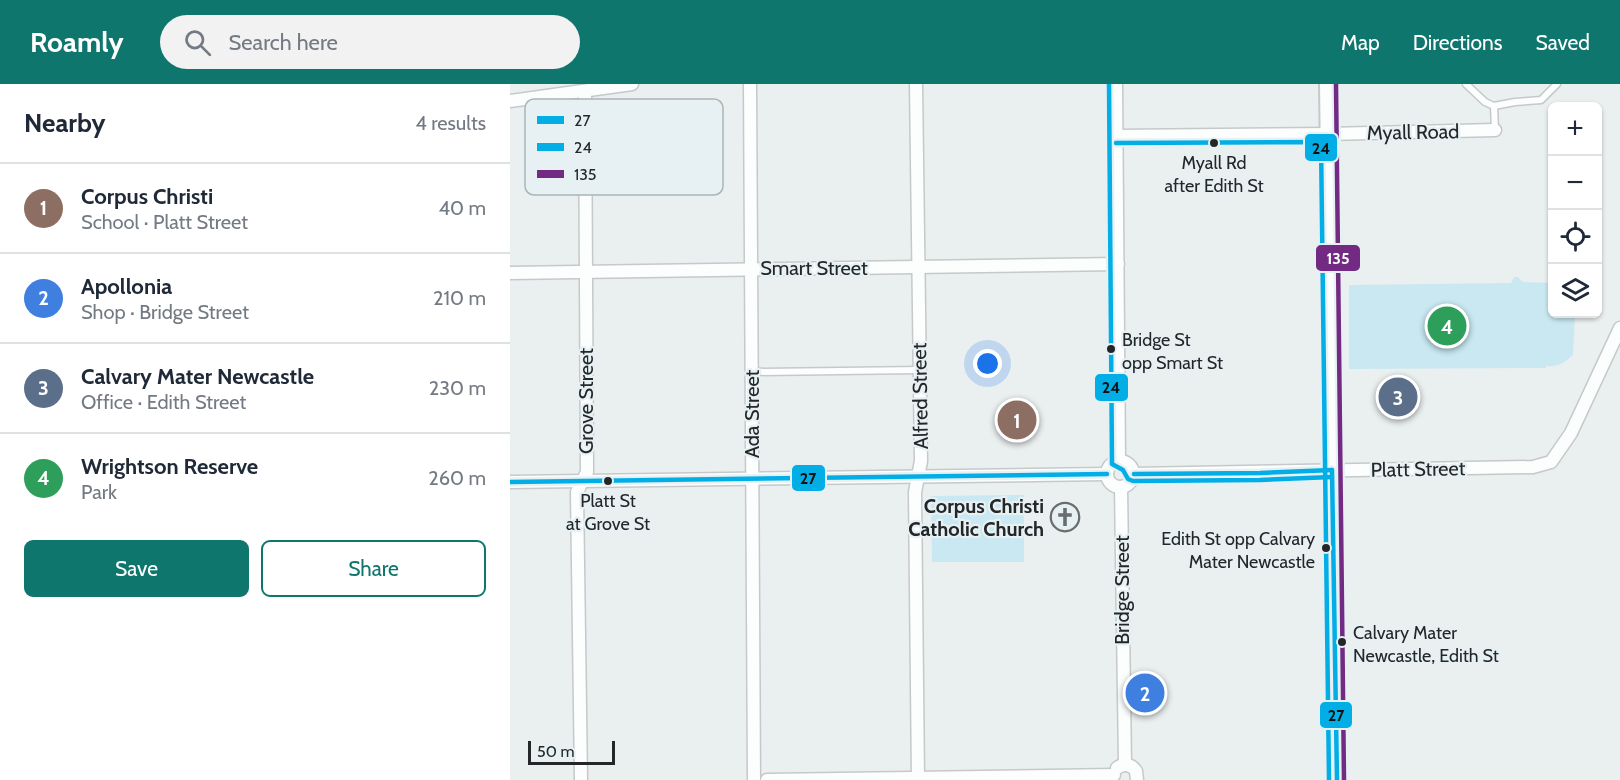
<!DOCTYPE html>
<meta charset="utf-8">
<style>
body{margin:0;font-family:Cabin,sans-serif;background:#f2f2f3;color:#1f2937}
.controls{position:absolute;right:18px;top:18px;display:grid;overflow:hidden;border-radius:9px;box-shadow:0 2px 4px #0004}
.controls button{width:54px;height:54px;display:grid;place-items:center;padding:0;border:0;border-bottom:2px solid #e0e1e3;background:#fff;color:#1f2937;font:30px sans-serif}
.scale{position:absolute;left:18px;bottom:15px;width:87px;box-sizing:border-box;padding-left:6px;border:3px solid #232728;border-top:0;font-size:16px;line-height:21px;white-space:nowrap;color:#232728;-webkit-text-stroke:4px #e7f0f3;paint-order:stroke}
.you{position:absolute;left:478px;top:280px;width:21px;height:21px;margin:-15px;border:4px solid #fff;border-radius:50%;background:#1a73e8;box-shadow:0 0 0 9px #1a73e833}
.badge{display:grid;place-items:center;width:39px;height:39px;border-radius:50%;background:#0f766e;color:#fff;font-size:20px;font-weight:700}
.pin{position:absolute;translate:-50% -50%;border:3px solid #fff;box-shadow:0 2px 6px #0006}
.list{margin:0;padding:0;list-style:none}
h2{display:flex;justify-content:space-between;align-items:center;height:78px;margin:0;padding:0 24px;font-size:26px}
h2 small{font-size:20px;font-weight:400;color:#747a83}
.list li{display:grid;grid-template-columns:39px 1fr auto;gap:18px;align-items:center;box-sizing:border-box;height:90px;padding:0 24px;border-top:2px solid #e0e1e3}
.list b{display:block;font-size:22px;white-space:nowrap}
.list p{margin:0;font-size:20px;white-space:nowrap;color:#747a83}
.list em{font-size:20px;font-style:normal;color:#747a83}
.actions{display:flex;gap:12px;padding:18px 24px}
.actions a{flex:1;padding:14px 0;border:2px solid #0f766e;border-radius:9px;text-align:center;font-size:21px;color:#0f766e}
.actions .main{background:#0f766e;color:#fff}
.icon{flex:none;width:33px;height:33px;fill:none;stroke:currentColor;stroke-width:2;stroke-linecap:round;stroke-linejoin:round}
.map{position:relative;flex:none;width:1110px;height:696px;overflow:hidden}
header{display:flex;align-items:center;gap:36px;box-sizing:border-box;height:84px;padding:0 30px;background:#0f766e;color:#fff}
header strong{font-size:28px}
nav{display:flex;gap:33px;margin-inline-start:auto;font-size:21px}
.search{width:420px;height:54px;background:#f2f2f3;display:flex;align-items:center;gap:15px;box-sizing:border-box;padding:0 21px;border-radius:33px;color:#747a83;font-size:22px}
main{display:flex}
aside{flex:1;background:#fff}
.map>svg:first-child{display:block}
.green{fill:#c9e8f1}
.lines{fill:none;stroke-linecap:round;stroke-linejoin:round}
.lane-casing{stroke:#c5c9ca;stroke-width:9}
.street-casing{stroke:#c5c9ca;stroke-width:15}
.secondary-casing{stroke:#c5c9ca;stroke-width:20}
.lane{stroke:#fcfdfd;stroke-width:6}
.street{stroke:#fcfdfd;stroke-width:12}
.secondary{stroke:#fcfdfd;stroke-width:16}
.bus-1-casing{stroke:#e7f0f3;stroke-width:9}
.bus-2-casing{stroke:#e7f0f3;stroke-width:9}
.bus-3-casing{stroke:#e7f0f3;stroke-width:9}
.bus-1{stroke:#02aee5;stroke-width:4.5}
.bus-2{stroke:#02aee5;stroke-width:4.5}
.bus-3{stroke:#732a82;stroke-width:4.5}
.bus-dot{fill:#232728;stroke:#e7f0f3;stroke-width:2}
.labels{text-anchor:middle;stroke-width:4.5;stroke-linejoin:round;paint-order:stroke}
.bus-label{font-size:18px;fill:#232728;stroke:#e7f0f3}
.street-label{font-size:20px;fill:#232728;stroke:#e7f0f3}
.poi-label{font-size:20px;font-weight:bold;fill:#232728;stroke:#e7f0f3;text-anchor:end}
.key{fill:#e7f0f3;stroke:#acb4b6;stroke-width:1.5}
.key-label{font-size:16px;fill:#232728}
.line-badge{stroke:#e7f0f3;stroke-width:2}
.badge-label{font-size:16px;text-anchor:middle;font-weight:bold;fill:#fff}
.pale-badge-label{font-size:16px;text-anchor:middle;font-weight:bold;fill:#111}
</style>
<header>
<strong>Roamly</strong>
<div class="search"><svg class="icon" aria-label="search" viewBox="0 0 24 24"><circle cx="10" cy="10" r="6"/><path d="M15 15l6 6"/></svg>Search here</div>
<nav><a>Map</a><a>Directions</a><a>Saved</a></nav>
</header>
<main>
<aside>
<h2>Nearby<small>4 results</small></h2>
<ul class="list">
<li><span class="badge" style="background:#8d6e63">1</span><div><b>Corpus Christi</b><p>School · Platt Street</p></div><em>40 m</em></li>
<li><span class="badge" style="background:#3f7fe0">2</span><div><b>Apollonia</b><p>Shop · Bridge Street</p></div><em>210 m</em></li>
<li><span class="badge" style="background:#5c6f8a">3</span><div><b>Calvary Mater Newcastle</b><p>Office · Edith Street</p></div><em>230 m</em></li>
<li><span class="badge" style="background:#2e9e5b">4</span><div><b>Wrightson Reserve</b><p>Park</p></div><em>260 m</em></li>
</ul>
<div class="actions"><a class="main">Save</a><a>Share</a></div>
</aside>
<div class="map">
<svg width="1110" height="696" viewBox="0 0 1110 696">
<rect width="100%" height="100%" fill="#eaeff0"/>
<!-- green -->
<g class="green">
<path d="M1004,193h4l5,5 29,1v31h23l-2,41c-9,8 -15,12 -27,11v2l-197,1v-84l162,-2z"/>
<polygon points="514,411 514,478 422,478 421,412"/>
</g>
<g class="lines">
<!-- lane casing -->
<g class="lane-casing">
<g id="lane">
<polyline points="956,0 975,18 984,22 985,46"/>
<polyline points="984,22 1005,18 1031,16 1047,0"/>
<polyline points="242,288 410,286"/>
</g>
</g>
<!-- street casing -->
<g class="street-casing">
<g id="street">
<polyline points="240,0 244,696"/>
<polyline points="406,0 411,377 405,408 408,696"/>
<polyline points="606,0 609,377"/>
<polyline points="0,17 122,0"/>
<polyline points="606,52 818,50 985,46"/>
<polyline points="0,189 608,180"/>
<circle cx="610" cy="390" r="13"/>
<polyline points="624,390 1023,383 1041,378 1061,349 1110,244"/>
<polyline points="0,398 597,390"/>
<polyline points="611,403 615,680"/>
<path d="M607,684c7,-5 14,-4 19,3l1,9"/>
<polyline points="71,696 67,408 77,388 75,7"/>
<polyline points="257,696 604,691"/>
</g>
</g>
<!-- secondary casing -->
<g class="secondary-casing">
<polyline id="secondary" points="818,0 827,696"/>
</g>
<!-- lane -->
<use href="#lane" class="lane"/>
<!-- street -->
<use href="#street" class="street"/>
<!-- secondary -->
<use href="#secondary" class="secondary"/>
<!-- bus-1 casing -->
<g class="bus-1-casing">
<g id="bus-1">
<polyline points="822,386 827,696"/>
<polyline points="624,390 750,389 822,386"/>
<polyline points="0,398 597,390"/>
</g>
</g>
<!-- bus-2 casing -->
<g class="bus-2-casing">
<g id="bus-2">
<polyline points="599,0 602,380 613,386 618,395 623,397 750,396 822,393"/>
<polyline points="606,59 811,58 819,696"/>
</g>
</g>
<!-- bus-3 casing -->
<g class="bus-3-casing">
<polyline id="bus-3" points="826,0 834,696"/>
</g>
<!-- bus-1 -->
<use href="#bus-1" class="bus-1"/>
<!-- bus-2 -->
<use href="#bus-2" class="bus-2"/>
<!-- bus-3 -->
<use href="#bus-3" class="bus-3"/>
</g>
<!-- icons -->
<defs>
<g id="church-ring" transform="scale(1.5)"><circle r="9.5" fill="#e7f0f3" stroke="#696d6e" stroke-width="1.5"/><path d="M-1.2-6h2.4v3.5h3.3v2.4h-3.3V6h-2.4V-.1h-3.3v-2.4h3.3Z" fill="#696d6e"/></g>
</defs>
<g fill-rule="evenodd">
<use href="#church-ring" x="555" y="433"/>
</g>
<!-- markers -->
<g class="bus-dot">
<circle cx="704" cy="59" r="5"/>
<circle cx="601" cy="265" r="5"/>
<circle cx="98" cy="397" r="5"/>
<circle cx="816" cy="464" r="5"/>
<circle cx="832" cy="558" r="5"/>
</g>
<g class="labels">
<!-- bus labels -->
<g class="bus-label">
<text x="704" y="85">Myall Rd<tspan x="704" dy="23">after Edith St</tspan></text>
<text x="612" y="262" text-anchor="start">Bridge St<tspan x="612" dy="23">opp Smart St</tspan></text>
<text x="98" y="423">Platt St<tspan x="98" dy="23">at Grove St</tspan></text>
<text x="805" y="461" text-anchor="end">Edith St opp Calvary<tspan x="805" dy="23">Mater Newcastle</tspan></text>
<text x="843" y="555" text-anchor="start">Calvary Mater<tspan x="843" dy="23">Newcastle, Edith St</tspan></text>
</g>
<!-- street labels -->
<g class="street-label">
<text transform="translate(903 48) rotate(-1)" y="7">Myall Road</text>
<text x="304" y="191">Smart Street</text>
<text transform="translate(410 312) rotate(-91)" y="7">Alfred Street</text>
<text transform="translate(76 317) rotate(-90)" y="7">Grove Street</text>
<text transform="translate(242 330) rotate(-90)" y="7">Ada Street</text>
<text transform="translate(908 385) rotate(-1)" y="7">Platt Street</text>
<text transform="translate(612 506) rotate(-90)" y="7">Bridge Street</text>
</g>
<!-- poi labels -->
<g class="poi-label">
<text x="534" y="429">Corpus Christi<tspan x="534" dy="23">Catholic Church</tspan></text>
</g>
</g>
<!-- legend -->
<rect x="15" y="15" width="198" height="96" rx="9" class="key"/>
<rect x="27" y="32" width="27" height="8" fill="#02aee5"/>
<rect x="27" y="59" width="27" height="8" fill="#02aee5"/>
<rect x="27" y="86" width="27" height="8" fill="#732a82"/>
<g class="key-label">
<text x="64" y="42">27</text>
<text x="64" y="69">24</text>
<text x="64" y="96">135</text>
</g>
<g class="line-badge">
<rect x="794" y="49" width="34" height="29" rx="6" fill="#02aee5"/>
<rect x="805" y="160" width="46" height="28" rx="6" fill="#732a82"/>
<rect x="584" y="289" width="35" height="29" rx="6" fill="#02aee5"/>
<rect x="281" y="380" width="35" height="28" rx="6" fill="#02aee5"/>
<rect x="809" y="617" width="34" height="28" rx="6" fill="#02aee5"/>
</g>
<g class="badge-label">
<text x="828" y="180">135</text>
</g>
<g class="pale-badge-label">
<text x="811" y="70">24</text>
<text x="601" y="309">24</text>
<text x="298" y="400">27</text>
<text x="826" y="637">27</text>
</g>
</svg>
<div class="controls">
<button>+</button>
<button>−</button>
<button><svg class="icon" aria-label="locate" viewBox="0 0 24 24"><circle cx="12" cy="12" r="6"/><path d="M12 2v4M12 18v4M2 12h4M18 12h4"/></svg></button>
<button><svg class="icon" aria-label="layers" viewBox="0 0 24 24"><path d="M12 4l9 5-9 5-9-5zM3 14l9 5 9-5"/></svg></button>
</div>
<div class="scale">50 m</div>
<div class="you"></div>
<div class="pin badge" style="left:507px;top:336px;background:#8d6e63">1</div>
<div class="pin badge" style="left:635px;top:609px;background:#3f7fe0">2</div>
<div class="pin badge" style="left:888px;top:313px;background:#5c6f8a">3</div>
<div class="pin badge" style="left:937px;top:242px;background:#2e9e5b">4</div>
</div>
</main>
